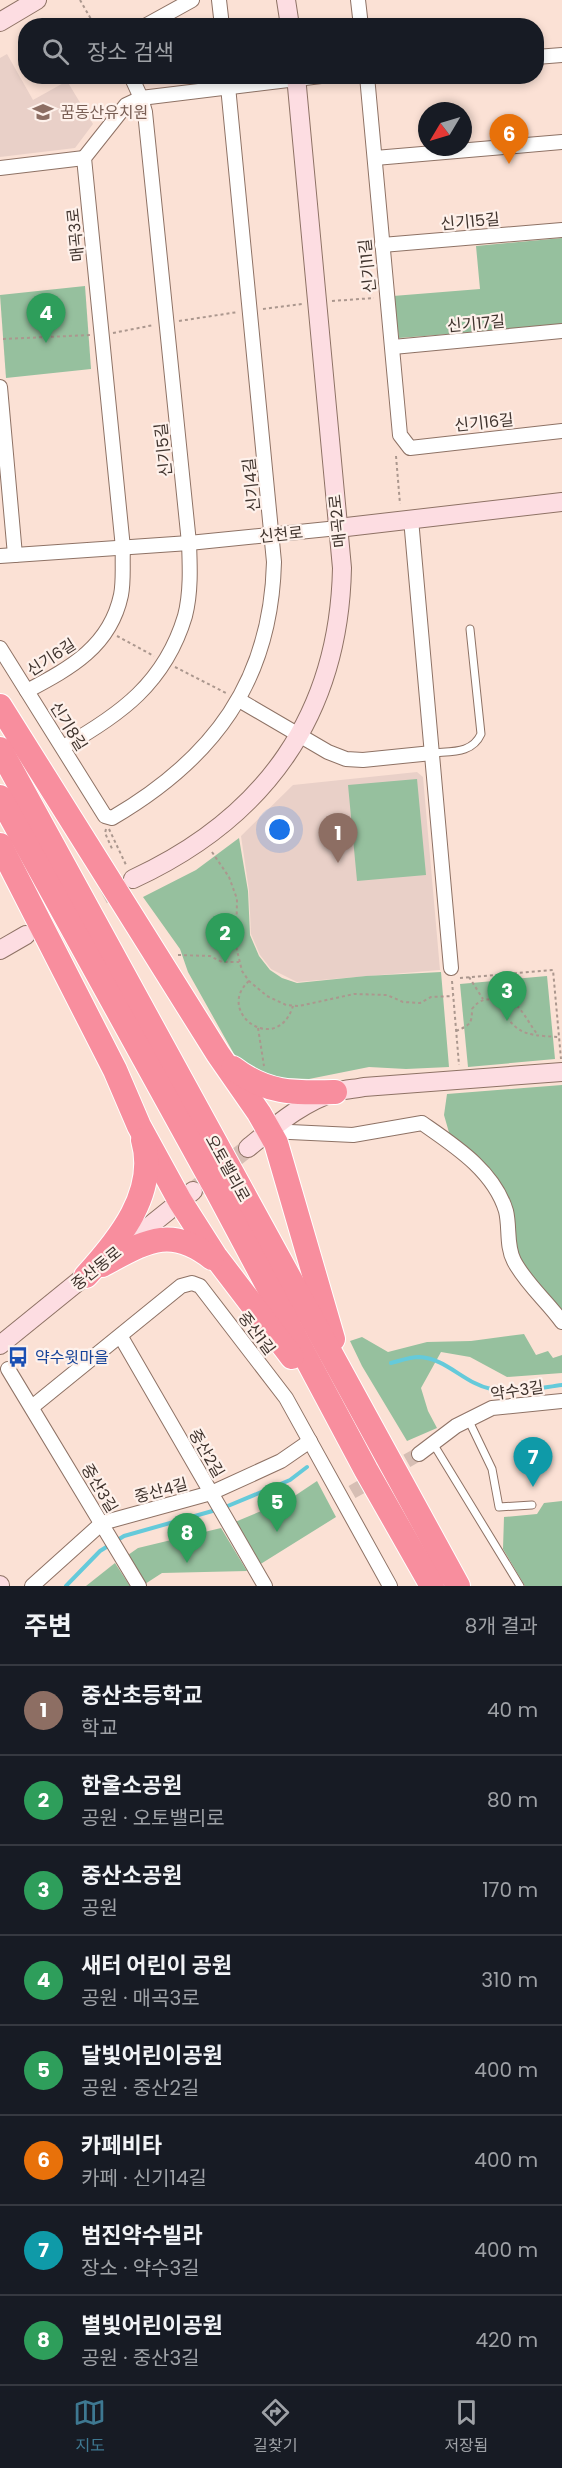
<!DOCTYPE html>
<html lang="ko">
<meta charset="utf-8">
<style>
body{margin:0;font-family:Poppins,"Noto Sans KR",sans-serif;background:#20242c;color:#f1f3f6}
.compass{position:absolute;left:418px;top:102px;width:54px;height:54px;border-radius:50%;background:#171b24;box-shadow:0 3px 9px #0003;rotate:232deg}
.you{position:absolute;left:280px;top:830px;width:21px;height:21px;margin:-15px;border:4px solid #fff;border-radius:50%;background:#1a73e8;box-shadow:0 0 0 9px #1a73e833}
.badge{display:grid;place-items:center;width:39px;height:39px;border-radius:50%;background:#3e7891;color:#fff;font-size:20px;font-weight:700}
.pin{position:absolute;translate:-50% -50px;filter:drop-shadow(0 2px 3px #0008)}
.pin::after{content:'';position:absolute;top:32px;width:21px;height:18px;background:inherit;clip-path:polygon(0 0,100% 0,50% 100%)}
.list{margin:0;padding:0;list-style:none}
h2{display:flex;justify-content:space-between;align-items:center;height:78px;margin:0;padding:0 24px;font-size:26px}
h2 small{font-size:20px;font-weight:400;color:#9ea1a6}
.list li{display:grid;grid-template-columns:39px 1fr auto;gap:18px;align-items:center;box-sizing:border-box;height:90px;padding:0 24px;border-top:2px solid #363941}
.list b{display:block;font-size:22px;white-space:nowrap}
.list p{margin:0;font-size:20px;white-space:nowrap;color:#9ea1a6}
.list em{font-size:20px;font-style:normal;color:#9ea1a6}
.icon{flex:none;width:33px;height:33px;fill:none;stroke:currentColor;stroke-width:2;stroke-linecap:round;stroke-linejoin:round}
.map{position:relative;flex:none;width:562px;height:1586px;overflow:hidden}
.search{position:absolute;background:#171b24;box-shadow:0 3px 9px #0003;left:18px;right:18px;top:18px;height:66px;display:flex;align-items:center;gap:15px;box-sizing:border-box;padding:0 21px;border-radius:24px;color:#9ea1a6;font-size:22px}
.sheet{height:798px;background:#171b24}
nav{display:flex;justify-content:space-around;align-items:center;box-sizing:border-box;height:84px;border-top:2px solid #363941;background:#171b24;font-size:16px;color:#9ea1a6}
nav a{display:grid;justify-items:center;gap:3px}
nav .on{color:#3e7891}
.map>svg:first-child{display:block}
.education{fill:#e9d0c8}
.green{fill:#96c09e}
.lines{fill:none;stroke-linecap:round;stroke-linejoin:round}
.stream{stroke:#65cada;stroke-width:4}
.street-tunnel{stroke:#d6beb4;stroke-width:14;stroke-dasharray:14 7;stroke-linecap:butt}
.secondary-tunnel{stroke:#d6beb4;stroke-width:18;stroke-dasharray:18 9;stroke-linecap:butt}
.lane-casing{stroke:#8e7265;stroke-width:9}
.street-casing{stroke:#8e7265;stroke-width:16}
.secondary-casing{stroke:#8e7265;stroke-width:20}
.highway-casing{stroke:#fff;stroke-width:26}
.path{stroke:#ab978e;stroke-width:2;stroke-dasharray:3 3;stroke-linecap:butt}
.lane{stroke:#fff;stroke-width:7}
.street{stroke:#fff;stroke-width:14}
.secondary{stroke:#fddde2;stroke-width:18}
.highway{stroke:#f88e9e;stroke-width:24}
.labels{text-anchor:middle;stroke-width:4.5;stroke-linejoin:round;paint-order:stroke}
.education-label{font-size:16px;fill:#785e54;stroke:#fef1eb;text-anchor:start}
.street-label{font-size:16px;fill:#40342e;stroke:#fef1eb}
.transit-label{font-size:16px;fill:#164399;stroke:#fef1eb;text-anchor:start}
</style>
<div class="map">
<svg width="562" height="1586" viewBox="0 0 562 1586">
<rect width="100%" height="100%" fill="#fbe1d5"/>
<!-- education -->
<g class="education">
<polygon points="7,54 33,100 67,81 93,124 75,148 0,157 0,58"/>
<polygon points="417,772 423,777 440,970 297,982 271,969 260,955 251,934 249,891 241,836 293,785"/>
</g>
<!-- green -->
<g class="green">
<polygon points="562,238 562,325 399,338 393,296 480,289 476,246"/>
<polygon points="85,286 91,369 6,378 0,295"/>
<polygon points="417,779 426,875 357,881 348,785"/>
<polygon points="239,838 248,891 250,935 259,956 270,970 282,978 297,983 366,976 441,972 449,1067 406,1069 369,1067 309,1079 283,1078 259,1074 234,1054 188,972 180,949 143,897 196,870"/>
<polygon points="547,976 555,1059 468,1067 460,984"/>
<polygon points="562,1085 562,1316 517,1255 511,1215 450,1136 444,1115 447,1094"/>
<polygon points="524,1334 536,1355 548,1351 553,1358 562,1355 562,1373 507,1377 470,1357 441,1352 421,1388 428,1411 437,1428 407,1441 362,1366 350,1341 362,1337 388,1352 427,1342 471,1341"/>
<polygon points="317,1481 336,1517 259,1565 235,1522 290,1499"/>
<polygon points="562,1501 562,1586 525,1586 503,1549 504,1517 537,1514 544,1503"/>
<polygon points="221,1528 247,1571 162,1573 145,1584 128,1555 138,1548"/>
<polygon points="115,1563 130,1586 86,1586"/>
</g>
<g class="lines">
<!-- stream -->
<g class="stream">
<path d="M391,1363c8,-2 19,-6 28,-6 27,1 46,27 72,32 23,5 48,-1 71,-4"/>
<polyline points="223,1508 290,1480 307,1467"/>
<polyline points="66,1586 100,1551 124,1536 216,1510"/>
</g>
<!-- street-tunnel -->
<polyline class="street-tunnel" points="352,1492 419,1454"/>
<!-- secondary-tunnel -->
<g class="secondary-tunnel">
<polyline points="31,933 126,883"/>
<polyline points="193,1191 248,1148"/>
</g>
<!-- lane casing -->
<g class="lane-casing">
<g id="lane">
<path d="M432,753c19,-2 40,1 49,-19l-11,-105"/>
<polyline points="468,1419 492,1469 499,1507 532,1505"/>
<polyline points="434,1445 520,1586"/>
</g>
</g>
<!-- street casing -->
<g class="street-casing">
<g id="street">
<polyline points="219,0 222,26"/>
<polyline points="358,0 361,26"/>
<polyline points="145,26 192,0"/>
<polyline points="536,57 562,55"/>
<polyline points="367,76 400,435 410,448 562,431"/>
<polyline points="375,158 562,142"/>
<polyline points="0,168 84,158"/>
<polyline points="382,245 562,230"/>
<polyline points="393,347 562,331"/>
<polyline points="0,387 15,555"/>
<polyline points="411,519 451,968"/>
<polyline points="0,556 189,543 338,528"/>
<path d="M0,648l105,168 7,2c101,-59 159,-136 162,-256l-47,-486"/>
<path d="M27,691c43,-23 83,-44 94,-96 3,-15 1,-31 2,-47l-39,-390 42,-53 15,-7 180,-22"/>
<polyline points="239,700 328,752 346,759 363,760 432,753"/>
<path d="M63,747c57,-32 102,-64 122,-131 6,-23 5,-49 4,-73l-44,-431 -4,-14 -10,-22"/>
<path d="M269,1131l84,4 69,-12c33,23 72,48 84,88 4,16 0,35 8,50 12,23 33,40 48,61"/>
<polyline points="121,1337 265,1586"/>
<polyline points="8,1369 139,1586"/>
<polyline points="32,1407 181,1286 192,1283 200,1286 286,1398 390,1586"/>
<polyline points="419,1454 456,1426 492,1408 562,1401"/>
<polyline points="32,1586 102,1523 211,1493 281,1461 310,1441"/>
</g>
</g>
<!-- secondary casing -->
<g class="secondary-casing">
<g id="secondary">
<polyline points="286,0 290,26"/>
<polyline points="0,22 37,0"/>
<polyline points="338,528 562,502"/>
<path d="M133,879c132,-61 206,-164 209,-311l-46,-492"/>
<polyline points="0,950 26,935"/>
<path d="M248,1148c26,-21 55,-47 88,-56 9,-3 19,-3 28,-5l198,-15"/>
<polyline points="122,1248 193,1191"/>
<polyline points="0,1345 95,1268"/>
<polyline points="0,1585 0,1586"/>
</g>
</g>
<!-- highway casing -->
<g class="highway-casing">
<g id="highway">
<polyline points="0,706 218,1054 259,1113 276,1143 333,1339"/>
<polyline points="0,749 458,1586"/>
<polyline points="0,797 215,1187 366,1470 432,1586"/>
<polyline points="0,845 115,1070 139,1126 180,1201 215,1256 292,1357"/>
<path d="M233,1068c34,26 61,25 102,24"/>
<path d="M102,1265c42,-22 67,-41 110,-7"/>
<path d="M86,1276c33,-36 72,-84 57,-136"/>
</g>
</g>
<!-- path -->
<g class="path">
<polyline points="80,0 95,26"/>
<polyline points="332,301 374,298"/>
<polyline points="263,309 302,304"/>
<polyline points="179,321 238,312"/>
<polyline points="113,333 154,325"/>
<polyline points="3,339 91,335"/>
<polyline points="396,456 400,504"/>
<polyline points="117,636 154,656"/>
<polyline points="175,667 226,693"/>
<polyline points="106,829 105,833 113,851"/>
<polyline points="109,829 127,867"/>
<polyline points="212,852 229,877 237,899 236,946 242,971 249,981 267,996 286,1005 299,1006 354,994 387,995 403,1002 420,1003 431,997 453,996"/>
<polyline points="178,955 210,956 222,962 239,962"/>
<polyline points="469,977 483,999"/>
<polyline points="460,978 553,970 561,1059"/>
<path d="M249,981c-35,31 28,76 44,25"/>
<polyline points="452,981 459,1065"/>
<path d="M495,999c23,-5 31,22 43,36"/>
<polyline points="258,1028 264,1066"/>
<path d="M456,1031c14,-6 16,-7 16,-22 7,-9 12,-10 23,-10 21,34 24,36 64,38"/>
</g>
<!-- lane -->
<use href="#lane" class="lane"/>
<!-- street -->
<use href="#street" class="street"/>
<!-- secondary -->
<use href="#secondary" class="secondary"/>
<!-- highway -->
<use href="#highway" class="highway"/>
</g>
<!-- icons -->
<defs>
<g id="school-bare" transform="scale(1.62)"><path d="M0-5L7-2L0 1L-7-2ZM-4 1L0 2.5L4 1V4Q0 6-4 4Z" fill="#8d6e63" stroke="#fef1eb" stroke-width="2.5" paint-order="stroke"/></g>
<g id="bus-bare" transform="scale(1.62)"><path d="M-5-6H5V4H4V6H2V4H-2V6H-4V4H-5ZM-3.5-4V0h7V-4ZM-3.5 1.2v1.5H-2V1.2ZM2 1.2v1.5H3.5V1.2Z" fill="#1a4fb4" stroke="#fef1eb" stroke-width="2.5" paint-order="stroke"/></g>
</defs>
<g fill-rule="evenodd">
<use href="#school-bare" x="43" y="112"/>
<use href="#bus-bare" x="18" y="1357"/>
</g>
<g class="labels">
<!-- education labels -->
<g class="education-label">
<text x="60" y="118">꿈동산유치원</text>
</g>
<!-- street labels -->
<g class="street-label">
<text transform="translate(470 221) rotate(-5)" y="6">신기15길</text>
<text transform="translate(75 235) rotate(-96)" y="6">매곡3로</text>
<text transform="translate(367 266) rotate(-96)" y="6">신기11길</text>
<text transform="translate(476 323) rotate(-5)" y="6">신기17길</text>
<text transform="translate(484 422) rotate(-6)" y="6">신기16길</text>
<text transform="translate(163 450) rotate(-96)" y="6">신기5길</text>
<text transform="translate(251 485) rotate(-96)" y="6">신기4길</text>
<text transform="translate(337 521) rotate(-96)" y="6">매곡2로</text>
<text transform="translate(281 534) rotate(-6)" y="6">신천로</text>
<text transform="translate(51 657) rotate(-33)" y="6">신기6길</text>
<text transform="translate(69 726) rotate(58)" y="6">신기8길</text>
<text transform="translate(228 1168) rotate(61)" y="6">오토밸리로</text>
<text transform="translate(96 1268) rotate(-39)" y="6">중산동로</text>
<text transform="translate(257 1333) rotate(53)" y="6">중산1길</text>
<text transform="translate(517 1390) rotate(-8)" y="6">약수3길</text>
<text transform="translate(207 1453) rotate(60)" y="6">중산2길</text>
<text transform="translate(100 1488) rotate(59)" y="6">중산3길</text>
<text transform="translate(161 1490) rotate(-15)" y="6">중산4길</text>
</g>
<!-- transit labels -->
<g class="transit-label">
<text x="35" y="1363">약수윗마을</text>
</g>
</g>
</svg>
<svg class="compass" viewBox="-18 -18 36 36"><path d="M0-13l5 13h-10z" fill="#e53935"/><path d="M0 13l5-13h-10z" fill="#9ea1a6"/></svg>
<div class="you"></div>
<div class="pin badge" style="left:338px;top:863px;background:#8d6e63">1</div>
<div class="pin badge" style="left:225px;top:963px;background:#2e9e5b">2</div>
<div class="pin badge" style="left:507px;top:1021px;background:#2e9e5b">3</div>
<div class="pin badge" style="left:46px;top:343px;background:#2e9e5b">4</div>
<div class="pin badge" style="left:277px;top:1532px;background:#2e9e5b">5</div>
<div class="pin badge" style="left:509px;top:164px;background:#e8710a">6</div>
<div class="pin badge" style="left:533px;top:1487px;background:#0f9aa8">7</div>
<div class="pin badge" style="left:187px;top:1563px;background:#2e9e5b">8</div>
<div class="search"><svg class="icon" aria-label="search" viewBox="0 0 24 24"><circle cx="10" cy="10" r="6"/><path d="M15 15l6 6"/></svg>장소 검색</div>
</div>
<section class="sheet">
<h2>주변<small>8개 결과</small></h2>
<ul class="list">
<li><span class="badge" style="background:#8d6e63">1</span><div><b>중산초등학교</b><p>학교</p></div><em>40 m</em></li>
<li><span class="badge" style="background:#2e9e5b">2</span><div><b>한울소공원</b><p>공원 · 오토밸리로</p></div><em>80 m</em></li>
<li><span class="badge" style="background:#2e9e5b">3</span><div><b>중산소공원</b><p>공원</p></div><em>170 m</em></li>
<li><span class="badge" style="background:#2e9e5b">4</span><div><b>새터 어린이 공원</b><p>공원 · 매곡3로</p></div><em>310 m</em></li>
<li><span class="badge" style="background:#2e9e5b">5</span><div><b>달빛어린이공원</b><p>공원 · 중산2길</p></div><em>400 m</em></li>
<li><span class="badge" style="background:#e8710a">6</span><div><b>카페비타</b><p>카페 · 신기14길</p></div><em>400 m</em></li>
<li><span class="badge" style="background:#0f9aa8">7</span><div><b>범진약수빌라</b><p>장소 · 약수3길</p></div><em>400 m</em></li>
<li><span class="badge" style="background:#2e9e5b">8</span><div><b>별빛어린이공원</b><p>공원 · 중산3길</p></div><em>420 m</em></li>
</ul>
</section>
<nav>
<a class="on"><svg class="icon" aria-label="map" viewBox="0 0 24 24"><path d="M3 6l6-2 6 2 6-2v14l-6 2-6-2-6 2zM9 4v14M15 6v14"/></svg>지도</a>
<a><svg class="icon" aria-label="directions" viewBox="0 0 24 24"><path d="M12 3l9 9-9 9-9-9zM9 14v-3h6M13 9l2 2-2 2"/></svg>길찾기</a>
<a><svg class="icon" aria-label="saved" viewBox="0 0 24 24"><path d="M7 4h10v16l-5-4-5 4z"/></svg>저장됨</a>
</nav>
